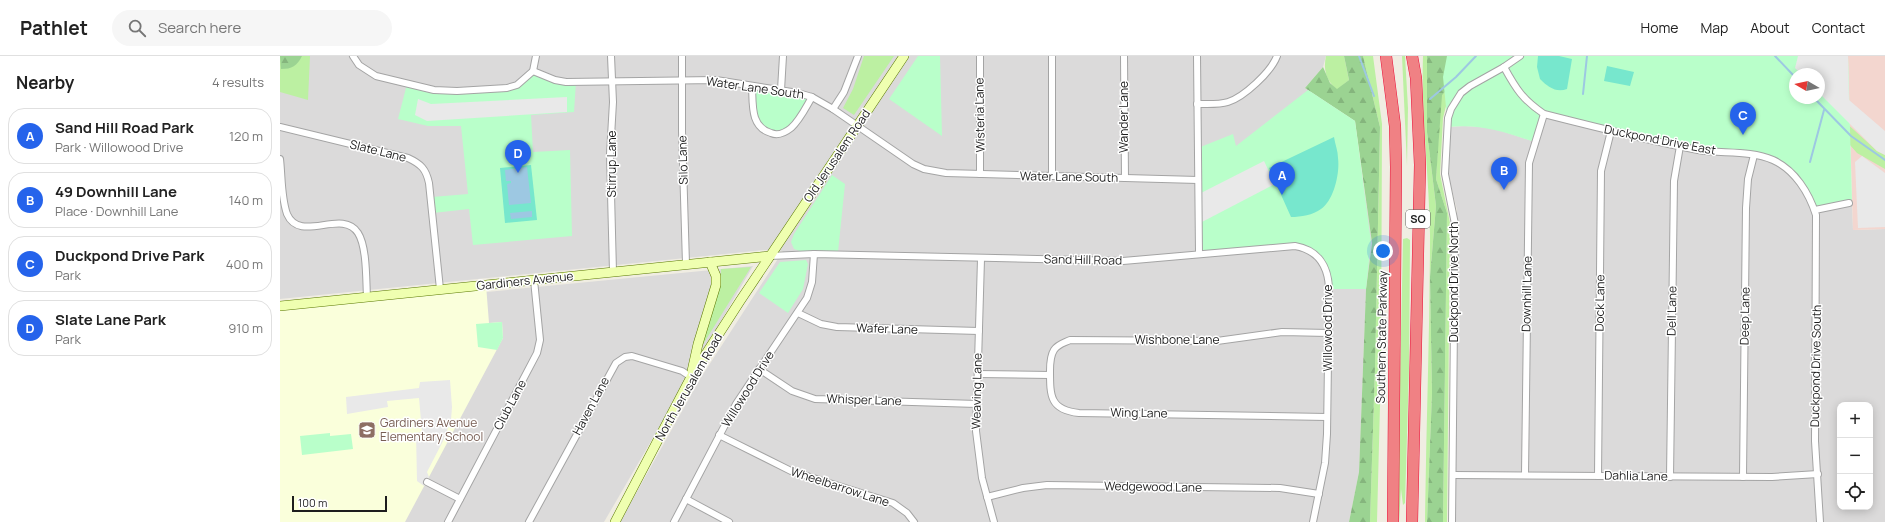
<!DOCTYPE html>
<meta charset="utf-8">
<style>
body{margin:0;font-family:Manrope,sans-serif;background:#f6f6f6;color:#222}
.controls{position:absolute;right:12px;bottom:12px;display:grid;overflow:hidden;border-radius:8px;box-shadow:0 2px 10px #0003}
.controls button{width:36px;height:36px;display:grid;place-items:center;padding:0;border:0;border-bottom:1px solid #e0e0e0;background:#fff;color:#222;font:20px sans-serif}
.compass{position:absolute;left:1509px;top:12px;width:36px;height:36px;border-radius:50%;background:#fff;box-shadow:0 2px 10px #0003;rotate:279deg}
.scale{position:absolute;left:12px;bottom:10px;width:95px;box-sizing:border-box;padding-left:4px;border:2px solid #1d1d1d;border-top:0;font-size:11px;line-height:14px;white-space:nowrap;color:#1d1d1d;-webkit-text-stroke:3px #fff;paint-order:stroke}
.you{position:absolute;left:1103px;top:195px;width:14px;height:14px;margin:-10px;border:3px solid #fff;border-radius:50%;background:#1a73e8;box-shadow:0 0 0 6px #1a73e833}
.badge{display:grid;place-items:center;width:26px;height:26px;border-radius:50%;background:#2563eb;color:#fff;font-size:13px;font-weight:700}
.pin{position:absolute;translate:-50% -33px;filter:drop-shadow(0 1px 2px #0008)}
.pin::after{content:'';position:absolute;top:21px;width:14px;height:12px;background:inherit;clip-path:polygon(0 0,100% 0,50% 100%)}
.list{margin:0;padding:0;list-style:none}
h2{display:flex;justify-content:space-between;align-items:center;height:52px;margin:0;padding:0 16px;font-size:17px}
h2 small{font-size:13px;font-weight:400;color:#767676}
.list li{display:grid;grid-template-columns:26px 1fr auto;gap:12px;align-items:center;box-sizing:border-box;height:56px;margin:0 8px 8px;padding:0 8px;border:1px solid #e0e0e0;border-radius:16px}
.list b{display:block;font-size:15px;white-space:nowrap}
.list p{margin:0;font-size:13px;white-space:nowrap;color:#767676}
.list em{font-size:13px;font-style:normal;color:#767676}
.icon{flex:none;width:22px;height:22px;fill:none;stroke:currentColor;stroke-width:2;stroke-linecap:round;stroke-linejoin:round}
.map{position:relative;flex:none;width:1605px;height:466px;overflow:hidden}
header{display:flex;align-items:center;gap:24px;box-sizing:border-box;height:56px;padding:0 20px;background:#fff;border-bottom:1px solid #e0e0e0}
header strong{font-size:19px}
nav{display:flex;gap:22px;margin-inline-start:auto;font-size:14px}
.search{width:280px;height:36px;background:#f6f6f6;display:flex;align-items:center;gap:10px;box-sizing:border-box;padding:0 14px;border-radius:22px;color:#767676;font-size:15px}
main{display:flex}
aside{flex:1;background:#fff}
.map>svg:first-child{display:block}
.residential{fill:#dbdada;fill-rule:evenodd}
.commercial{fill:#f3d6cf}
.education{fill:#faffdb}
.grass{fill:#bcf0a2}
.forest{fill:url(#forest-firs)}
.park{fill:#b9ffca;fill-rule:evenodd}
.pitch{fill:#77e7cd}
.parking{fill:#e9e9e9}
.water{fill:#9dc8e2}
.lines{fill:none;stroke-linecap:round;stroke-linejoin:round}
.stream{stroke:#9dc8e2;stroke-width:2}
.street-casing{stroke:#a4a4a4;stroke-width:8}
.secondary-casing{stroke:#597800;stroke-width:10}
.highway-casing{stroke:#eb123b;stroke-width:12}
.street{stroke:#fff;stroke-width:6}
.secondary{stroke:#efffb0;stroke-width:9}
.highway{stroke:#f08184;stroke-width:11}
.labels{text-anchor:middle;stroke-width:3;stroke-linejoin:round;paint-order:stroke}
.shield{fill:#fff;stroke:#616161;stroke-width:1}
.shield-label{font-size:11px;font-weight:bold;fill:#1d1d1d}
.street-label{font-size:12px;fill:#1d1d1d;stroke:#fff}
.education-label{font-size:12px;fill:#785e54;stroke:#fff;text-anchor:start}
</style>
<header>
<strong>Pathlet</strong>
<div class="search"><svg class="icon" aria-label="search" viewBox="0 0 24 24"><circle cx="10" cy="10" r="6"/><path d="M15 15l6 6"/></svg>Search here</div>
<nav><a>Home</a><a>Map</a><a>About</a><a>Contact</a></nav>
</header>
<main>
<aside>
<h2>Nearby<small>4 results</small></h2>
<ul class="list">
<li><span class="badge">A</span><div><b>Sand Hill Road Park</b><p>Park · Willowood Drive</p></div><em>120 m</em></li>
<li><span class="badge">B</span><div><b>49 Downhill Lane</b><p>Place · Downhill Lane</p></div><em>140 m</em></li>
<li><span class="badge">C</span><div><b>Duckpond Drive Park</b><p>Park</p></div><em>400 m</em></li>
<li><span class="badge">D</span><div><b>Slate Lane Park</b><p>Park</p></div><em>910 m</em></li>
</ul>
</aside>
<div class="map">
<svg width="1605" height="466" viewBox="0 0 1605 466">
<defs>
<pattern id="forest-firs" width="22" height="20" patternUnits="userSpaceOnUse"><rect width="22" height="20" fill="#9bd392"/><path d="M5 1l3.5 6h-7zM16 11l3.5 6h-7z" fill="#85b57d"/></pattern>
</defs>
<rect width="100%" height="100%" fill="#f0ede2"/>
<!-- residential -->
<g class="residential">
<polygon points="0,0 1046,0 1043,11 1025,32 1074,65 1092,186 1086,233 1079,416 1069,466 340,466 420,323 503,195 485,194 0,243"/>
<path d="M1264,59l208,39 31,11 32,43 37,-6 1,28 32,-1v293h-430l2,-312 -9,-36v-47l17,-1 28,2 42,14zM1560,349h30v102h-30z"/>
<polygon points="473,210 324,466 0,466 0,256"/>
</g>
<!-- commercial -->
<polygon class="commercial" points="1568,0 1605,0 1605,173 1573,174"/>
<!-- education -->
<polygon class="education" points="206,229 209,267 222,266 223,282 125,466 0,466 0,251"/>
<!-- grass -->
<g class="grass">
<polygon points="0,0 30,0 28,44 0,36"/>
<polygon points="584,0 614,0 574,59 563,52 573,33"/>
<path d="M1046,0h18l5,24 -12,10c-11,-10 -14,-20 -11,-34z"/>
<polygon points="1083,0 1093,0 1102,68 1101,310 1097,466 1090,466 1095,311 1100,71"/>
<polygon points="1122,0 1125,0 1128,52 1127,110"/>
<path d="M1143,0h4v76l9,74 -6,71 2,116 -5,129h-2c1,-96 5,-192 5,-288 -1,-59 -9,-119 -7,-178z"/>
<polygon points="1199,0 1166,50 1163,62 1160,118 1170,167 1167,466 1163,466 1167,157 1156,123 1161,39"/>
<polygon points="1539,42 1597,95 1605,99 1605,113 1577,97 1548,64"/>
<polygon points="1127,182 1130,184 1129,312 1125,447 1123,449 1121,433 1119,466 1117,466 1123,183"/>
<polygon points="471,211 422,290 440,231 441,213"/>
</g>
<!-- forest -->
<g class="forest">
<path d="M0,0h22c-5,10 -10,13 -21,13z"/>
<polygon points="1064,0 1083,0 1100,71 1095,311 1090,466 1069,466 1079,416 1086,233 1092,187 1075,65 1025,32 1043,11 1050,27 1057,33 1069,24"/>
<polygon points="1147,0 1199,0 1162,39 1156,123 1167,157 1163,466 1147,466 1152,337 1150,221 1156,150 1147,76"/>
</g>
<!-- park -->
<g class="park">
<polygon points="638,0 660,0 662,80 609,43"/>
<path d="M1167,0h401l4,146 -37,6 -12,-24 -31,-26 -62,-8 -165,-35 -10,27c-32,-10 -52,-18 -87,-15l-5,-50zM1515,18h24v24h-24z"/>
<polygon points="253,16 296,26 294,56 251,59 253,96 290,94 292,180 193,189 189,153 153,157 152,141 188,138 181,70 148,70 118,63 127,28 141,32 227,32"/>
<polygon points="473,30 531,41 510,72 492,77 476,64"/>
<polygon points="1028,34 1075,65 1091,186 1086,233 1050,233 1047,213 1023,191 920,196 918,92 953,78 956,90"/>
<polygon points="552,119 565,128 558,196 520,195 514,193 511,186 514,178"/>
<polygon points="526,204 528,208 523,233 508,257 479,237 500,206"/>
<polygon points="222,266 223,282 217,294 198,291 196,268"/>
<polygon points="50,377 50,380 71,378 73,393 22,399 20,380"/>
</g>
<!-- pitch -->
<g class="pitch">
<path d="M1258,0h21l13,3 -5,30c-11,4 -19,-2 -27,-10l-3,-12z"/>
<polygon points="1327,10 1354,16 1350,30 1324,25"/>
<path d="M1054,81c1,7 4,14 4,21 2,15 -4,42 -17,51 -8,6 -20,8 -30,8l-22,-49z"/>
<polygon points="251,109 257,164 225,167 220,112"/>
</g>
<!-- parking -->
<g class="parking">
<polygon points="1518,0 1568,0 1569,44 1605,75 1605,99 1597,95 1539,37 1539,18 1521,18 1515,12"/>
<polygon points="287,41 287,56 147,65 135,59 138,43 151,48"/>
<polygon points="1582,100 1605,117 1605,171 1578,172 1575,106"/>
<polygon points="984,105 995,128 920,167 919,138"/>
<polygon points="170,324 172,351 171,364 163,385 147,416 149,421 144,430 137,425 136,377 142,376 139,342 107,345 108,351 67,358 66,341 139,332 140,326"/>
</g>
<!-- water -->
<g class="water">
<polygon points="247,111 251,147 229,149 227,128 231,127 231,125 226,125 225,114"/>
<polygon points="252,155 252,161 231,163 230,157"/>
</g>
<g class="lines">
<!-- stream -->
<g class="stream">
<polyline points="1079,0 1094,40"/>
<polyline points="1495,0 1515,21"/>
<polyline points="1303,38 1307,0"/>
<polyline points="1534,42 1571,80 1605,104"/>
<polyline points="1150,43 1176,21 1196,0"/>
<polyline points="1530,106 1544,54"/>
</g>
<!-- street casing -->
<g class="street-casing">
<g id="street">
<polyline points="73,0 79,9 96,20 154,34 177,35 227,32 237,29 253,15 256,0"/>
<polyline points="331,0 333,46 330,98 333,216"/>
<polyline points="402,0 402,75 406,208"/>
<polyline points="700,0 700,118"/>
<polyline points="772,0 772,120"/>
<polyline points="844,0 845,122"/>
<polyline points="917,0 919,197"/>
<path d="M1224,11c12,22 19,33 40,47 51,13 102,26 154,36 24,4 52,0 75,10 22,10 36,33 43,55l-1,226 5,81"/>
<polyline points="253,15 275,24 286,26 436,24 518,37 532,41 553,53 633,108 644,113 666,117 918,124"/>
<path d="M472,30c1,18 -2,41 19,47 7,3 15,-1 20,-5 9,-8 15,-21 21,-31"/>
<polyline points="501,34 503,0"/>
<path d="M917,48c10,0 21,1 31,-2 16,-5 43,-30 49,-46"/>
<polyline points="553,53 564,36 578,0"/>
<path d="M0,71l128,31c13,6 18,11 21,25l11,106"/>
<path d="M0,103c2,17 1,38 7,55 13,30 55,-6 71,19 9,14 8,47 9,64"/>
<polyline points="1535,154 1569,147"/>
<path d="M490,200l44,-2 309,7 172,-15c23,4 33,20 34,42l-2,146 -2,29 -12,59"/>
<polyline points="701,203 696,375 702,422 714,466"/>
<polyline points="518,257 541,268 557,271 699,275"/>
<polyline points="479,313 512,335 535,343 697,348"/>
<polyline points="698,318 770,319"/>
<path d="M1047,361l-248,-4c-29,-3 -29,-17 -29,-42 0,-7 0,-15 4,-21 4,-6 10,-7 16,-10l147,1 65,-9 46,1"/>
<polyline points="439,379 511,415 613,447 627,457 634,466"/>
<polyline points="1173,419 1492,421 1538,418"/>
<polyline points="1245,419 1249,107 1264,58"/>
<polyline points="1318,420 1321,115 1331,75"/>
<polyline points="1390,421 1394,125 1400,90"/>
<polyline points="1463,421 1466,152 1468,123 1474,99"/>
<polyline points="147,426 180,443"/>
<polyline points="707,441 743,432 767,429 1000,432 1039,438"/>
<polyline points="406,443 449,466"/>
<polyline points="168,466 257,297 260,284 254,224"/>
<polyline points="249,466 336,307 345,301 352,300 402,315 411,321"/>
<polyline points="394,466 456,348 527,242 532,226 534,198"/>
<polyline points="1172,466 1175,168 1165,118 1168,62 1171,53 1181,37 1190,30 1224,11 1240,0"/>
</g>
</g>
<!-- secondary casing -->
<g class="secondary-casing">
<g id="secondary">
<polyline points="0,250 490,200"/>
<polyline points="412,315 418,288 436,229 436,220 430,206"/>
<polyline points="335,466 411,321 460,245 624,0"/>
</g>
</g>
<!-- highway casing -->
<g class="highway-casing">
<g id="highway">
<polyline points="1106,0 1115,70 1116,111 1113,466"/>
<polyline points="1132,0 1136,22 1140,109 1132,466"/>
</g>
</g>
<!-- street -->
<use href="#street" class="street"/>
<!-- secondary -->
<use href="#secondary" class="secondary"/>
<!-- highway -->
<use href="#highway" class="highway"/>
</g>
<!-- icons -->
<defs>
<g id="school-square" transform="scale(0.9)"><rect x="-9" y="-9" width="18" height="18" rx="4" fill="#8d6e63" stroke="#fff"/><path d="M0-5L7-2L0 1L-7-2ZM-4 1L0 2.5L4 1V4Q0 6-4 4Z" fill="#fff"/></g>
</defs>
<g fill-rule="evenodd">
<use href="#school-square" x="87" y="374"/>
</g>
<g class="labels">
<!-- shield labels -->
<rect class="shield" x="1126" y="154" width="24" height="18" rx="3"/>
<g class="shield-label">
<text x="1138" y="167">SO</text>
</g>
<!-- street labels -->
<g class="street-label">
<text transform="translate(475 32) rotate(8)" y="4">Water Lane South</text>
<text transform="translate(700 59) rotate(-91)" y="4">Wisteria Lane</text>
<text transform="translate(844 61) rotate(-90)" y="4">Wander Lane</text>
<text transform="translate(1380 84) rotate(11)" y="4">Duckpond Drive East</text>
<text transform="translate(98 95) rotate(14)" y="4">Slate Lane</text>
<text transform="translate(557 100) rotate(-56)" y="4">Old Jerusalem Road</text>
<text transform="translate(403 104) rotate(-92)" y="4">Silo Lane</text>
<text transform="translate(332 108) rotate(-90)" y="4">Stirrup Lane</text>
<text transform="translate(789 121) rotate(1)" y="4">Water Lane South</text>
<text transform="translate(803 204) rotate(1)" y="4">Sand Hill Road</text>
<text transform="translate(245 225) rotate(-6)" y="4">Gardiners Avenue</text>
<text transform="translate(1174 226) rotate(-90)" y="4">Duckpond Drive North</text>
<text transform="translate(1247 238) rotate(-89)" y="4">Downhill Lane</text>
<text transform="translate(1320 247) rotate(-89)" y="4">Dock Lane</text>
<text transform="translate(1392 255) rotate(-89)" y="4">Dell Lane</text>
<text transform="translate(1465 260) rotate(-89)" y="4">Deep Lane</text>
<text transform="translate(1048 272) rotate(-90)" y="4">Willowood Drive</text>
<text transform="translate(607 273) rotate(2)" y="4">Wafer Lane</text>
<text transform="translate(1102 281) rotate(-89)" y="4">Southern State Parkway</text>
<text x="897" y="288">Wishbone Lane</text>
<text transform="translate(1536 310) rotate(-89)" y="4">Duckpond Drive South</text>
<text transform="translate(409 331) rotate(-60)" y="4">North Jerusalem Road</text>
<text transform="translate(468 333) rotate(-58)" y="4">Willowood Drive</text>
<text transform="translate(697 335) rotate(-89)" y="4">Weaving Lane</text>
<text transform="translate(584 344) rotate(2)" y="4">Whisper Lane</text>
<text transform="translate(230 349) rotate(-62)" y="4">Club Lane</text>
<text transform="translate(311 350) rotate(-62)" y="4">Haven Lane</text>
<text transform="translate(859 357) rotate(1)" y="4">Wing Lane</text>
<text transform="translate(1356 420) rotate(1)" y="4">Dahlia Lane</text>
<text transform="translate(560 431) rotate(18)" y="4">Wheelbarrow Lane</text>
<text transform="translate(873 431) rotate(1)" y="4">Wedgewood Lane</text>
</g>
<!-- education labels -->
<g class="education-label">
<text x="100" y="371">Gardiners Avenue<tspan x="100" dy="14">Elementary School</tspan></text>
</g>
</g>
</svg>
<div class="controls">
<button>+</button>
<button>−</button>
<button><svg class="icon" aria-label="locate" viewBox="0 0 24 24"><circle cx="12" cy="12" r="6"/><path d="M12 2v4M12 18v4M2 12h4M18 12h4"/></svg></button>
</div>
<svg class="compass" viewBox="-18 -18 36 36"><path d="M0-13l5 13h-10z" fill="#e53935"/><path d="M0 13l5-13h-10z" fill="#767676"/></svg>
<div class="scale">100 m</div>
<div class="you"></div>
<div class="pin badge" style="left:1002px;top:139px">A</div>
<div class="pin badge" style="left:1224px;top:134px">B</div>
<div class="pin badge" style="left:1463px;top:79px">C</div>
<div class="pin badge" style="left:238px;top:117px">D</div>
</div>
</main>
